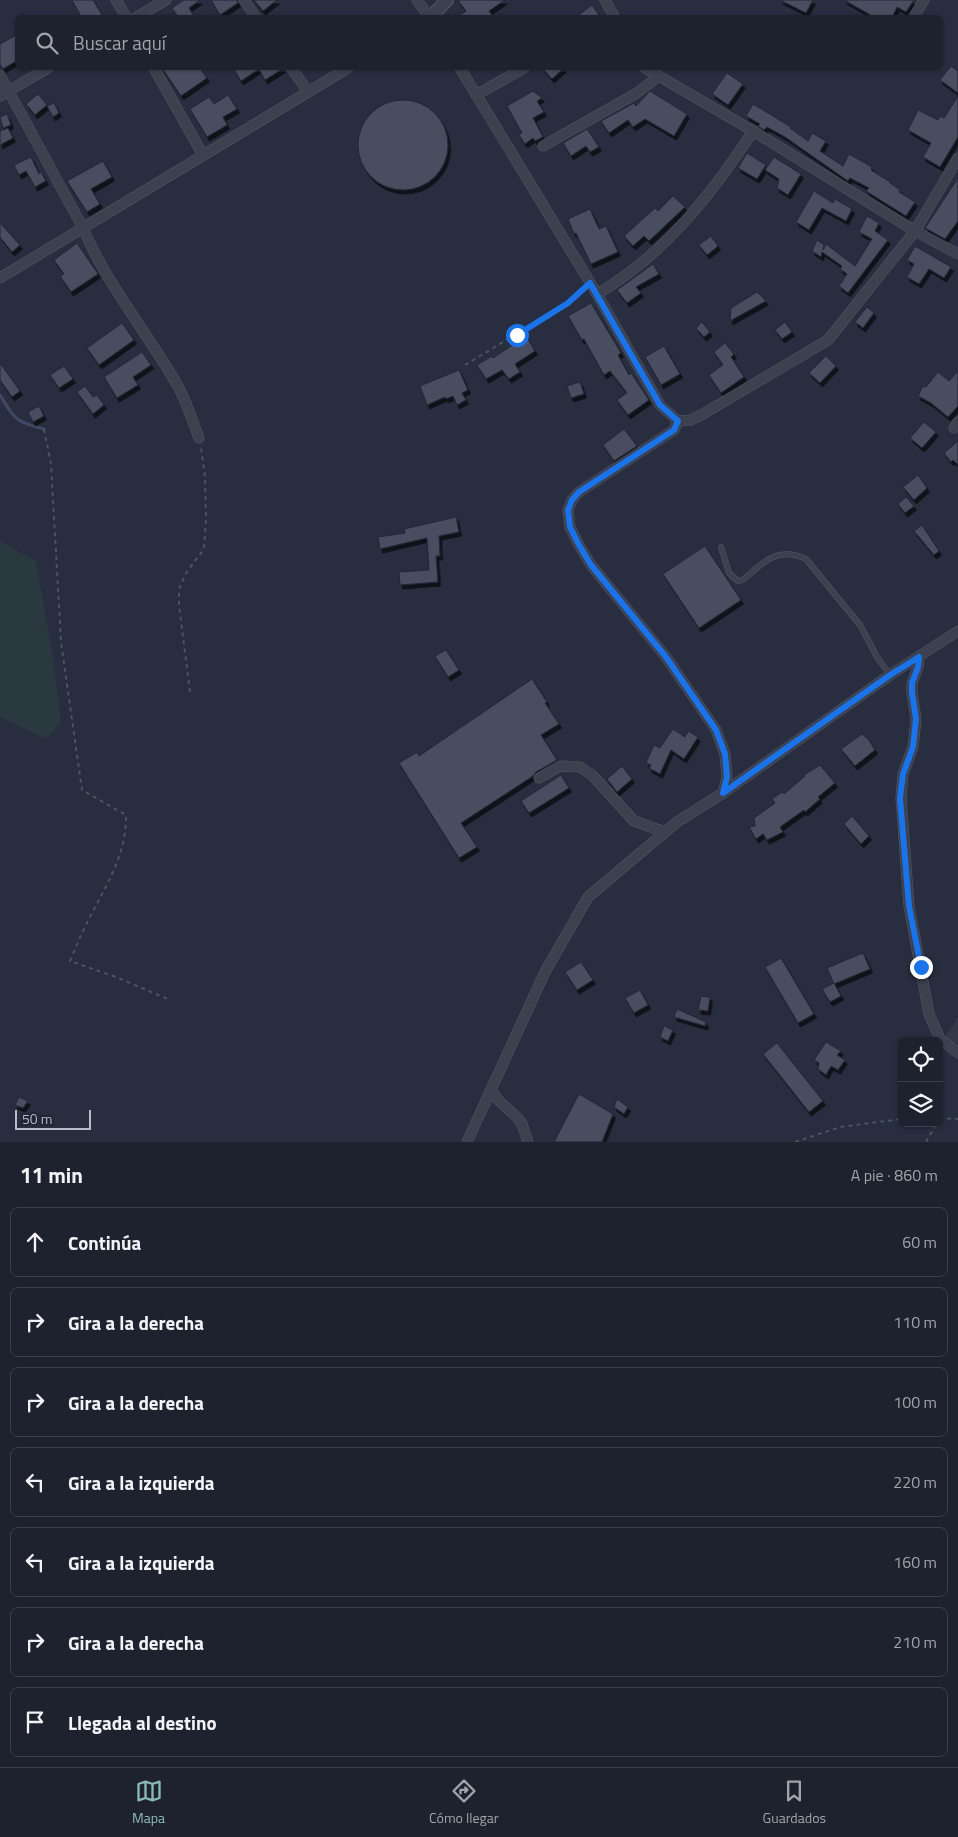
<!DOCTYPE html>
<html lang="es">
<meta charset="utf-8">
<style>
body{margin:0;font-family:"Titillium Web",sans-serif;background:#262a37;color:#f1f3f6}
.controls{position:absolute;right:15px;bottom:15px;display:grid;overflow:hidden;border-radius:8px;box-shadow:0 1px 4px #0004}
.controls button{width:45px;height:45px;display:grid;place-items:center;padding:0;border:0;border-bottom:1px solid #3c3f4b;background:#1e222f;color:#f1f3f6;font:25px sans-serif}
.scale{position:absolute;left:15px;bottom:12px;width:76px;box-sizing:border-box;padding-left:5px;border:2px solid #b9bcc9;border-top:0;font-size:14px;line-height:18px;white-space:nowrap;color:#b9bcc9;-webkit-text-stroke:4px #212534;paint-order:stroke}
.stop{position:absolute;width:15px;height:15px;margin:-11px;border:4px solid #1a73e8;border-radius:50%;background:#fff}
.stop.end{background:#1a73e8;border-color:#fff;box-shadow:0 1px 5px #0008}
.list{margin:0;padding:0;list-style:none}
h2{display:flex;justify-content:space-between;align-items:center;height:65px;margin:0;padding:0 20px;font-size:21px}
h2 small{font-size:16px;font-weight:400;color:#a1a4aa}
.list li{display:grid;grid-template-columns:32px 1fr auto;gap:15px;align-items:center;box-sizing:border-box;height:70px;margin:0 10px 10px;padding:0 10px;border:1px solid #3c3f4b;border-radius:8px}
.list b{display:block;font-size:19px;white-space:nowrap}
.list em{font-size:16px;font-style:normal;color:#a1a4aa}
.icon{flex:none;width:28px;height:28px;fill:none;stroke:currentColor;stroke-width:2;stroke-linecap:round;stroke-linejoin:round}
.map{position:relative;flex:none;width:958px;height:1142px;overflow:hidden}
.search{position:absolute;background:#1e222f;box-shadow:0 1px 4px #0004;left:15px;right:15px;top:15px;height:55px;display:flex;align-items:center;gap:12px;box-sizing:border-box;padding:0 18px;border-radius:8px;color:#a1a4aa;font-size:19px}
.sheet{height:625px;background:#1e222f}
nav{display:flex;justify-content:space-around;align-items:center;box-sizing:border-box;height:70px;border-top:1px solid #3c3f4b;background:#1e222f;font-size:14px;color:#a1a4aa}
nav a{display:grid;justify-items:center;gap:2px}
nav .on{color:#8bbbb9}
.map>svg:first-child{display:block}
.airport{fill:#333849}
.green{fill:#2a3940}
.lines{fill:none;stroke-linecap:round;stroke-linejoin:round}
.stream{stroke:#404866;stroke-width:3}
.building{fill:#484d60;stroke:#232736;filter:url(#shadow)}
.service-casing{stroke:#545866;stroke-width:6}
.minor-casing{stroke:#545866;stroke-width:11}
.tertiary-casing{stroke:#545866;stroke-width:14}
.path{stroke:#48565d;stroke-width:2;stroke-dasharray:4 4;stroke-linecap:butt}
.service{stroke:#3c404f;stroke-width:5}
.minor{stroke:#3c404f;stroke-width:10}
.tertiary{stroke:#3c404f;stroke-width:12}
.route{stroke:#1a73e8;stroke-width:6}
</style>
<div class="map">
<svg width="958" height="1142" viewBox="0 0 958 1142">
<defs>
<filter id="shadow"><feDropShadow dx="2.5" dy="4" stdDeviation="0" flood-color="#0009"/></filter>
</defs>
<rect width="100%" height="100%" fill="#282d3f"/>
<!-- airport -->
<polygon class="airport" points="958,1017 958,1045 945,1037"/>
<!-- green -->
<polygon class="green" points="0,541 36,561 54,664 61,722 46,739 0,717"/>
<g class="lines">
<!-- stream -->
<path class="stream" d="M0,395c15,25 16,27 44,34"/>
</g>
<!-- building -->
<g class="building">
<polygon points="72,0 93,0 104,18 82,18"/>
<polygon points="184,0 200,0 189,8 195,18 179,18 172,8"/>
<polygon points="211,0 237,0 238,3 220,15"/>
<polygon points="254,0 277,0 263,11"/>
<polygon points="458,0 505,0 489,11 494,18 455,18 466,11"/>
<polygon points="780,0 813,0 806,13"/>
<polygon points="844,0 914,0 906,12 897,7 892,18 876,18"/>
<polygon points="592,5 601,18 575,18"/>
<polygon points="18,34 18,60 3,69 0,64 0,44"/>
<polygon points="951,66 958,71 958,93 940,80"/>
<polygon points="162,68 200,68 207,78 181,96"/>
<polygon points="233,68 284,68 265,80 259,69 241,81"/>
<polygon points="542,68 564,68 552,79"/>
<polygon points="727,73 743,84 728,105 712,94"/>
<polygon points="533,91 542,98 537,101 544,112 533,118 543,137 535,141 533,138 525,144 519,135 522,133 507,106"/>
<polygon points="650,91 687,114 674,136 645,119 633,127 628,120 609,133 601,121 634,103 636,106"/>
<polygon points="38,94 47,105 35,115 26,104"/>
<polygon points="228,95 237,109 223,117 227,125 207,137 190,109 209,97 214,104"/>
<polygon points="958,96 958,137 940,167 923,157 931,143 908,130 918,110 938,120 940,116 944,118"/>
<circle cx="403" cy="145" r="45"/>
<polygon points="54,103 59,113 53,117 47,106"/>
<polygon points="753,104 791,127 790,128 808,141 812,133 826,141 820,151 843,166 849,154 872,167 871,170 890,182 890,183 900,190 899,192 915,202 906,216 866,191 869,188 850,178 848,181 785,137 767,127 764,130 758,126 760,124 746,116"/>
<polygon points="7,114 11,125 3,128 0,117"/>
<polygon points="8,128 13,138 0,145 0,131"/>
<polygon points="587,129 599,147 590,152 586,146 571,156 563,143"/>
<polygon points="747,153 766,165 757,179 738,168"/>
<polygon points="31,157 39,174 41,172 46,181 35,187 26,171 19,175 14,165"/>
<polygon points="774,157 801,174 788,195 777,188 779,179 765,170"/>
<polygon points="103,161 112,177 91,189 100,204 87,212 67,181"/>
<polygon points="958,178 958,221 945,239 925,228"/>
<polygon points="814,191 833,203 835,199 852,209 846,221 822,208 809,230 796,222"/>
<polygon points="673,196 685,207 649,241 644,236 633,246 624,236 655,208 658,211"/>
<polygon points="590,209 599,229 606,226 618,252 591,264 576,233 574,234 568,219"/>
<polygon points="867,216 879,223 875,231 888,240 848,293 839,286 847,274 840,269 842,266 822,252 821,257 812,251 817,240 824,245 823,250 826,244 855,266 872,239 859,232"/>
<polygon points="0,223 20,245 12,252 0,237"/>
<polygon points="711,236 718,246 707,255 699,245"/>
<polygon points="77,243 98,274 71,292 60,276 64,274 54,260"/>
<polygon points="915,246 951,267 944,278 929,269 919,284 907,277 914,264 907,260"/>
<polygon points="653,264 659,274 636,287 641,293 627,303 617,290"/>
<polygon points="757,292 766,301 730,321 731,308"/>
<polygon points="591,303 621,353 618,355 629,375 631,373 649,400 628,415 617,400 627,393 610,371 604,375 584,339 582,340 568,316"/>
<polygon points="867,307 874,313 863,328 855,322"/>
<polygon points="702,322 710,332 704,337 696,328"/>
<polygon points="785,322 792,332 782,339 775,330"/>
<polygon points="122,323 134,340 99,365 87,348"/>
<polygon points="526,336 535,351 515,364 520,372 509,379 502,370 486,379 477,365 492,356 493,358"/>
<polygon points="725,343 734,354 731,357 744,377 721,393 709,375 723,365 714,352"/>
<polygon points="664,346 680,374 661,385 645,357"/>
<polygon points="142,352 151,365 133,377 138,385 117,398 104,377"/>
<polygon points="826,356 836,366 820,383 809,373"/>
<polygon points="0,363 20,391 12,397 0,380"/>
<polygon points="64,366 73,379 59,388 50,375"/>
<polygon points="459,370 468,390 462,393 466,400 457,405 453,396 446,399 445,397 427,405 420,386"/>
<polygon points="958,371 958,406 948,417 931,403 918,396 923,386 926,387 938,372 949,381"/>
<polygon points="580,382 584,394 571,398 567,386"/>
<polygon points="85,386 93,397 97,395 104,405 93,414 77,392"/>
<polygon points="39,406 44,416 33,422 28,412"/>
<polygon points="924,422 936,432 922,448 910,438"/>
<polygon points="624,429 637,446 614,461 603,445"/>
<polygon points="958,441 958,465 953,460 951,462 944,453"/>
<polygon points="918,475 927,488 914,500 903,487"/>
<polygon points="906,497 914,506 905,513 898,504"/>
<polygon points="456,517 459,532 439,536 440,556 436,556 438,582 400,585 399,572 429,570 427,538 380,549 378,537 405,533 404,529"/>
<polygon points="922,525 939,551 934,555 914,531"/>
<polygon points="705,546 741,600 699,628 663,574"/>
<polygon points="446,650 459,670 448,677 435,656"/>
<polygon points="532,679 547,702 545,703 559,724 541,735 557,760 536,772 533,776 461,823 477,847 459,858 399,763 417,752 419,756"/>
<polygon points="673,729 685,737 688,731 698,737 684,759 671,750 660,774 649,768 651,765 646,763 654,745 660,748"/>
<polygon points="862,734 869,740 875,750 855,766 841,749"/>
<polygon points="820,765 835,783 818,797 820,799 805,812 804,810 780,827 783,832 767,840 763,834 756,839 749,827 755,826 754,818 775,803 772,799 782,792 784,794 805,776 804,775"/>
<polygon points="622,766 632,779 617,792 607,779"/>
<polygon points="561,775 569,788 529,813 521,801"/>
<polygon points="852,816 869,836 861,844 844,824"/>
<polygon points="863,953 870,969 834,984 827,968"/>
<polygon points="781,958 814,1014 798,1023 765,967"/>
<polygon points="581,962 593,980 577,990 565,972"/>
<polygon points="834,983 841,996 830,1002 822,989"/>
<polygon points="640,990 648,1005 634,1013 625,998"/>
<polygon points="701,996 710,997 708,1011 698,1010"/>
<polygon points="677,1009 706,1022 705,1026 674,1017"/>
<polygon points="664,1026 673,1030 668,1041 660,1037"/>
<polygon points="826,1042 841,1051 837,1055 845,1060 838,1070 831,1066 826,1075 818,1069 819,1063 814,1060"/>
<polygon points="777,1043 823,1101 809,1112 763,1054"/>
<polygon points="579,1094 613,1114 602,1142 554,1142"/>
<polygon points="19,1097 28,1101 23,1108 15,1105"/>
<polygon points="617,1099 628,1107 624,1114 614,1107"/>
</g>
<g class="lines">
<!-- service casing -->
<g class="service-casing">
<path id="service" d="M721,547l8,26 9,8c6,0 8,-4 13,-8 17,-16 32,-25 55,-14l54,66 17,32 13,18"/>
</g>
<!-- minor casing -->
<g class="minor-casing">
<g id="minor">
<polyline points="116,0 127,18"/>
<polyline points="244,0 256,18"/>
<polyline points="417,0 430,18"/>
<polyline points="605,0 615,18"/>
<polyline points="135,18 166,0"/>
<polyline points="913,18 924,0"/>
<polyline points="154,68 203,155"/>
<polyline points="291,68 308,91"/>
<polyline points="460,68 597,294 660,405 678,421 691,420 703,414 828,340 915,231 958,158"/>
<polyline points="645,68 753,131 915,231 958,254"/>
<path d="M0,75l83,153c24,58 66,106 96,160 8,16 14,34 20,50"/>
<polyline points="476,95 524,68"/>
<polyline points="0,96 48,68"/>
<polyline points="543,146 637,93 659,76"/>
<polyline points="0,278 348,68"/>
<path d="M597,294c66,-38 115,-100 156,-163"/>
<polyline points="678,421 674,430 579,492 572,500 568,510 570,527 579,545 591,565 666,657 716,730 725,754 727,777 723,793"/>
<polyline points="954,428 958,422"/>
<polyline points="919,657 918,667 912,683 912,693 916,719 913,747 903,774 901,798 909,906 929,1014 940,1039 958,1053"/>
<polyline points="539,778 560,766 580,767 592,775 634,821 665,832"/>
<polyline points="491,1090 500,1102 517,1117 522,1124 528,1142"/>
<polyline points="467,1142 545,972 588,897 677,822 723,793 890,675 958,631"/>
</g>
</g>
<!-- tertiary casing -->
<g class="tertiary-casing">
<polyline id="tertiary" points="430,18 447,0"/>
</g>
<!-- path -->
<g class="path">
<polyline points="465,365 568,303 583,290"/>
<path d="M44,429l7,35 10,178 21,148 44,25c1,44 -26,79 -44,118 -4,9 -8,19 -12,28l46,16 54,23"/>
<polyline points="190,692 179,605 179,589 186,573 204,549 206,520 205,476 201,448"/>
<polyline points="939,1118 958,1119"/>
<polyline points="795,1142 840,1127 902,1119"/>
<polyline points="926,1142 937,1123"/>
</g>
<!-- service -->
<use href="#service" class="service"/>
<!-- minor -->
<use href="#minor" class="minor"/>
<!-- tertiary -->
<use href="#tertiary" class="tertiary"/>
</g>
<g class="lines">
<!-- route -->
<polyline class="route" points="517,335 568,303 590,283 660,405 678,421 674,430 579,492 572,500 568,510 570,527 579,545 591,565 666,657 716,730 725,754 727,777 723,793 890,675 919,657 918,667 912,683 912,693 916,719 913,747 903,774 900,798 909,906 921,967"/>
</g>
</svg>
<div class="controls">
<button><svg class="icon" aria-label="locate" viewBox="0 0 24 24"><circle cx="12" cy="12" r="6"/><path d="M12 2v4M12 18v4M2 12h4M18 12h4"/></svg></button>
<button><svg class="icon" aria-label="layers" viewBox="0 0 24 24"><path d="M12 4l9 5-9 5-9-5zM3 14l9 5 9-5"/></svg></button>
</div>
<div class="scale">50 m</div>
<div class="stop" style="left:517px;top:335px"></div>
<div class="stop end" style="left:921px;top:967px"></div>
<div class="search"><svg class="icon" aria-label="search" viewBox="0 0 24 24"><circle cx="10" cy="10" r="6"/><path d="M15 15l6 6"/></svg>Buscar aquí</div>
</div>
<section class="sheet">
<h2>11 min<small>A pie · 860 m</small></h2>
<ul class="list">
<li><svg class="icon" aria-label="ahead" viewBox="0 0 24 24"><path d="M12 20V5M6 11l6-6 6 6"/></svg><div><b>Continúa</b></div><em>60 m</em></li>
<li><svg class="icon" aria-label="right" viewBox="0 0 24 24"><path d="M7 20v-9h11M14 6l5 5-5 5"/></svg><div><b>Gira a la derecha</b></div><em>110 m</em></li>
<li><svg class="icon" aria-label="right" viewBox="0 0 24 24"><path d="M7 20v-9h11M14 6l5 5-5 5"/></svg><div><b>Gira a la derecha</b></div><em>100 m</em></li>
<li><svg class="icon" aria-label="left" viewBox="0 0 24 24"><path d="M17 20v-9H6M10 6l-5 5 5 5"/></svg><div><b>Gira a la izquierda</b></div><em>220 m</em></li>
<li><svg class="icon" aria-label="left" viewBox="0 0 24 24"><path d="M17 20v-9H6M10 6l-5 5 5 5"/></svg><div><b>Gira a la izquierda</b></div><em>160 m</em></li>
<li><svg class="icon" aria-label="right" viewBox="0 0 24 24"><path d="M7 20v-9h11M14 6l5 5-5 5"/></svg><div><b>Gira a la derecha</b></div><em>210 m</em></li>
<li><svg class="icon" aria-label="arrive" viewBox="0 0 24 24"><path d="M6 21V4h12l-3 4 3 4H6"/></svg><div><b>Llegada al destino</b></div></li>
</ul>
</section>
<nav>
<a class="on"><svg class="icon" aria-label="map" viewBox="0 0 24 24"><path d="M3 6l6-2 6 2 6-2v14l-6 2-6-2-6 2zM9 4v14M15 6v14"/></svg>Mapa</a>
<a><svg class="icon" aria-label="directions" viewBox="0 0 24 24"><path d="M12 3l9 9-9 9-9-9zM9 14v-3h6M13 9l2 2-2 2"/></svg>Cómo llegar</a>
<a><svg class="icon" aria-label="saved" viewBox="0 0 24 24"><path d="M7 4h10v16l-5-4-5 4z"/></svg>Guardados</a>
</nav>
